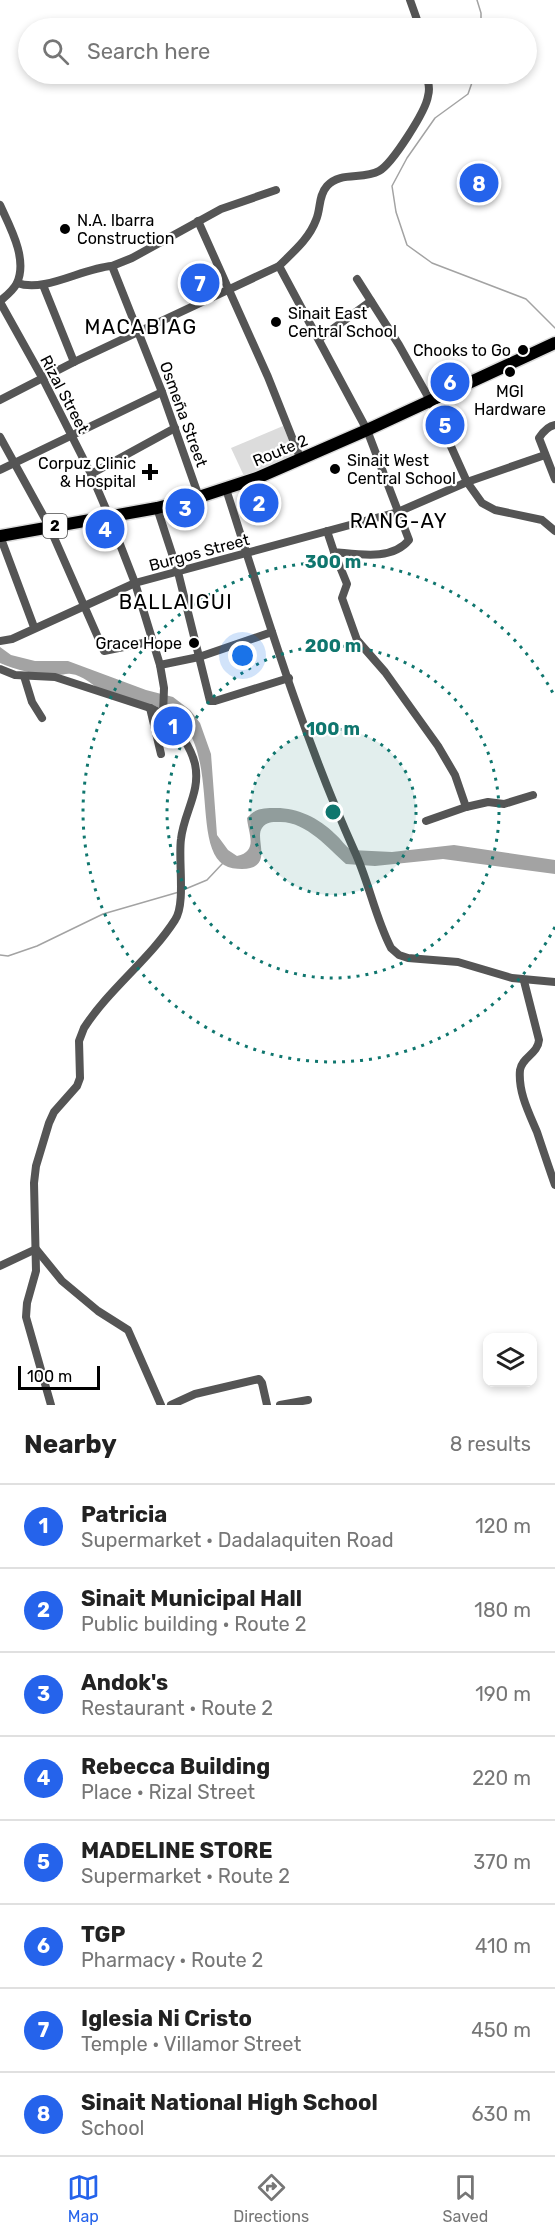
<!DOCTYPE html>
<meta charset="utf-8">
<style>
body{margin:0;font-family:Rubik,sans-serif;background:#f2f2f2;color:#222}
.controls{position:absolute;right:18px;bottom:18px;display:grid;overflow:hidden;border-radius:12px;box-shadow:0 3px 9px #0003}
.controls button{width:54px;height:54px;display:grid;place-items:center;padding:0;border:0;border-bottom:2px solid #e0e0e0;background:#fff;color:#222;font:30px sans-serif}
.scale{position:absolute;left:18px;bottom:15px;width:82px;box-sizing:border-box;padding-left:6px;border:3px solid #000;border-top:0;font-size:16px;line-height:21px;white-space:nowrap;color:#000;-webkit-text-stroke:4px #fff;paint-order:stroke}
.you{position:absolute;left:243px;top:656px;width:21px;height:21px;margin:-15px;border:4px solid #fff;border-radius:50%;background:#1a73e8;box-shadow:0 0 0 9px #1a73e833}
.badge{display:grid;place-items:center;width:39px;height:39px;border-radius:50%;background:#2563eb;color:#fff;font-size:20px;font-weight:700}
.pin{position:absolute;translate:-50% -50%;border:3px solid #fff;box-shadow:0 2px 6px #0006}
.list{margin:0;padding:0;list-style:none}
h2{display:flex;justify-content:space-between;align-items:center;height:78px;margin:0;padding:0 24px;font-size:26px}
h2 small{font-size:20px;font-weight:400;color:#767676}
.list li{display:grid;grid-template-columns:39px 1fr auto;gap:18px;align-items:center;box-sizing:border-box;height:84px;padding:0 24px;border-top:2px solid #e0e0e0}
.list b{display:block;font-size:22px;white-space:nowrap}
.list p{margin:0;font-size:20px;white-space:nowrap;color:#767676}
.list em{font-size:20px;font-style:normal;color:#767676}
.icon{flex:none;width:33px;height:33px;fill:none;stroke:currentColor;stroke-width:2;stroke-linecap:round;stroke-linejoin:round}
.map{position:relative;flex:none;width:555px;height:1405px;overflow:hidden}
.search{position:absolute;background:#fff;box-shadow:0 3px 9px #0003;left:18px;right:18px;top:18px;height:66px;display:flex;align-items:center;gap:15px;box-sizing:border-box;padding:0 21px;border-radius:33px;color:#767676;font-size:22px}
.sheet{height:750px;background:#fff}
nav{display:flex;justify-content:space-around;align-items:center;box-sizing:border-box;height:84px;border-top:2px solid #e0e0e0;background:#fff;font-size:16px;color:#767676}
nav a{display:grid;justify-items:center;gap:3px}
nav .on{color:#2563eb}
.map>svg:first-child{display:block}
.green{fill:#dcdcdc}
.water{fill:#a3a3a3}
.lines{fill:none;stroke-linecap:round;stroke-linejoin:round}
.stream{stroke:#a3a3a3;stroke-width:1.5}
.highway-casing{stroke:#dbdbdb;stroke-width:15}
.minor{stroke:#555;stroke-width:8}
.highway{stroke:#000;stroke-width:12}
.ring{fill:none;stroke:#0f766e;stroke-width:3;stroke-dasharray:3 6}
.poi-dot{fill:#000;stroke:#fff;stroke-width:2}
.labels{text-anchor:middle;stroke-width:4.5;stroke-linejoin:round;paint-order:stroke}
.shield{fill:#fff;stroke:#4c4c4c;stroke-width:1.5}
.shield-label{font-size:15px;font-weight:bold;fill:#000}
.poi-label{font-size:16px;fill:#000;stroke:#fff;text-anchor:start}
.street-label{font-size:16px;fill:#000;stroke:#fff}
.quarter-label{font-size:20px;letter-spacing:1.5px;fill:#000;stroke:#fff}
.centre{fill:#0f766e;stroke:#fff;stroke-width:3}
.ring-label{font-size:18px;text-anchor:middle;font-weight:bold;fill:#0f766e;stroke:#fff;stroke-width:4.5;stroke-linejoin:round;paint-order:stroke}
</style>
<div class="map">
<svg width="555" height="1405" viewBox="0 0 555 1405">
<rect width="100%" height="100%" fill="#fff"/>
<!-- green -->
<polygon class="green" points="283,426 295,455 244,476 231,448"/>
<!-- water -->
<path class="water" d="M0,647l11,8 24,6h33l78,29 27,7 17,13 10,13 11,31 6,81 11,15 9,6c22,-5 11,-23 10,-38 8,-10 17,-10 29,-10 22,0 43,10 59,26 6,5 10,12 16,16l41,2 62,-7 101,15v14l-112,-15 -68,7 -29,-2c-18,-16 -41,-44 -68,-42 -6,0 -12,0 -16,6 -8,11 13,40 -20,41 -6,0 -13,-1 -18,-4 -33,-21 -3,-119 -52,-151 -20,-13 -47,-13 -69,-23 -10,-5 -20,-16 -32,-17 -4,-1 -9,1 -13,1 -19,1 -41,-5 -58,-12z"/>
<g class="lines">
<!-- stream -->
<g class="stream">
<polyline points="477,0 481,13 481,28"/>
<polyline points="475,74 468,94 435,118 407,158 392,186 396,212 407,245 432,263 526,299 555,328"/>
<polyline points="183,890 207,880 223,863"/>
<polyline points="0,955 8,956 37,946 103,914 179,892"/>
</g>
<!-- highway casing -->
<g class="highway-casing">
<polyline id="highway" points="0,536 157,508 199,497 257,478 367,430 555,343"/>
</g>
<!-- minor -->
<g class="minor">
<polyline points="410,0 420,28"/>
<path d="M0,205c10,22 28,54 17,78 -4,8 -11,13 -17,18"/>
<polyline points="198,221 268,377 301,460"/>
<polyline points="112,266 132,258 221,209 276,190"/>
<path d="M279,266l88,164 42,110c-17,21 -51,14 -75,12l-7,-21"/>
<polyline points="357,279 399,345 431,402 467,482 482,503 495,510 542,520 555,531"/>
<path d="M17,283c28,10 65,-15 95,-17l50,126 37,105"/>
<polyline points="43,285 74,362"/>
<path d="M0,302l43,77 48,95 18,42 26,67 25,82 4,23 -1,26c14,14 27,30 32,50 6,28 -11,48 -14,75 -3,21 5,65 -6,81 -25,39 -66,69 -91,108l-5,13 1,37 -3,8 -23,26 -5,11 -13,43 -2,17 2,88 -9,32 -1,14 25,88"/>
<polyline points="319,339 371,301"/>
<path d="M0,400l74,-38 205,-96c14,-14 30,-27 37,-46 5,-11 2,-24 11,-34 13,-15 36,-6 52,-15 13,-7 47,-60 49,-75 2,-7 0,-16 -3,-22"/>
<path d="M555,425c-7,1 -12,7 -16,13l16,41"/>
<polyline points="0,437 49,526 104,651 153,641"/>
<polyline points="0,470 162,392"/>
<polyline points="91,474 175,428"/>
<path d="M226,489c39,121 76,245 128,361 15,32 21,67 37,98l8,7 9,3 50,4 54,16 43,4"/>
<polyline points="157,508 178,572 210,701 215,701 289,678"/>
<polyline points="0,536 34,627"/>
<polyline points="334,552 347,584 342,598 357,640 385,672 438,746 455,775 466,807"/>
<polyline points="0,641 12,639 135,583 398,512 467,482 545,455"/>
<polyline points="160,665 199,657 272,632"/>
<polyline points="0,669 15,675 55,677 150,708 163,714"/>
<polyline points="24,676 32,702 42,718"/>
<polyline points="150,708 161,754"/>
<polyline points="426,821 466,807 488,802 504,804 533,795"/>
<path d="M524,981l15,59c-1,14 -17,17 -19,30 -2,22 9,43 17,62 6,18 12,36 18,53"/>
<polyline points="0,1266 36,1249 62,1281 98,1311 128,1330 161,1405"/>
<polyline points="171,1405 195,1394 259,1379 262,1383 267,1405"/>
<polyline points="280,1405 308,1400"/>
</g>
<!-- highway -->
<use href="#highway" class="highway"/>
</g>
<!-- distance rings -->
<circle cx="333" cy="812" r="83" fill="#0f766e" fill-opacity=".12"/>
<g class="ring">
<circle cx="333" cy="812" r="83"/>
<circle cx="333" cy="812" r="166"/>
<path d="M555 927A250 250 0 1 1 555 697"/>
</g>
<!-- markers -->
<g class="poi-dot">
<circle cx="65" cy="229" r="6"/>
<circle cx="276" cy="322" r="6"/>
<circle cx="523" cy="350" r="6"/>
<circle cx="510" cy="372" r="6"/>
<circle cx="335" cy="469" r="6"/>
<path d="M147 463h6v6h6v6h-6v6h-6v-6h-6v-6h6z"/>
<circle cx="194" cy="643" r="6"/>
</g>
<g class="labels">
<!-- shield labels -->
<rect class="shield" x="43" y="514" width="24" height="24" rx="4.5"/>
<g class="shield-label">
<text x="55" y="531">2</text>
</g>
<!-- poi labels -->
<g class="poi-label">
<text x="77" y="226">N.A. Ibarra<tspan x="77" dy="18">Construction</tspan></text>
<text x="288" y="319">Sinait East<tspan x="288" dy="18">Central School</tspan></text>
<text x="511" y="356" text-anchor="end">Chooks to Go</text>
<text x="510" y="397" text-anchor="middle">MGI<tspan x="510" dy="18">Hardware</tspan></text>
<text x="347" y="466">Sinait West<tspan x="347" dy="18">Central School</tspan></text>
<text x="136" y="469" text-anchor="end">Corpuz Clinic<tspan x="136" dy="18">&amp; Hospital</tspan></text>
<text x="182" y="649" text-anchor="end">Grace Hope</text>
</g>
<!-- street labels -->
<g class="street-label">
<text transform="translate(65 394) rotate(62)" y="6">Rizal Street</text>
<text transform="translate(184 414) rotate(70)" y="6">Osmeña Street</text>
<text transform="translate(280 450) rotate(-23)" y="6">Route 2</text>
<text transform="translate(199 552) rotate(-15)" y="6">Burgos Street</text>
</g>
<!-- quarter labels -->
<g class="quarter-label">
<text x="141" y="334">MACABIAG</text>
<text x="399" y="528">RANG-AY</text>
<text x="176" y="609">BALLAIGUI</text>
</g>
</g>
<circle cx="333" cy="812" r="9" class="centre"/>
<g class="ring-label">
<text x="333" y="568">300 m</text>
<text x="333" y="652">200 m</text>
<text x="333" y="735">100 m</text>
</g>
</svg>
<div class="controls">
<button><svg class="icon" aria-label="layers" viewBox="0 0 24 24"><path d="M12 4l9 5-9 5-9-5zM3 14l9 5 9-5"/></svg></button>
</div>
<div class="scale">100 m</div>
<div class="you"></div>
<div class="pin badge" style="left:173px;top:726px">1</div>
<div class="pin badge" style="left:259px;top:503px">2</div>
<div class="pin badge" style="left:185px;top:508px">3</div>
<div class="pin badge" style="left:105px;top:529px">4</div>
<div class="pin badge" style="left:445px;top:425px">5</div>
<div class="pin badge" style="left:450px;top:382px">6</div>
<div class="pin badge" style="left:200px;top:283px">7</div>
<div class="pin badge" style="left:479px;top:183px">8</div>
<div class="search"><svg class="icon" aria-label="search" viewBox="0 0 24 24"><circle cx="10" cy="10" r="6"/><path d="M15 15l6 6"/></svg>Search here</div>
</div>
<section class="sheet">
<h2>Nearby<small>8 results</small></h2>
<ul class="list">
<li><span class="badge">1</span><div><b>Patricia</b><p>Supermarket · Dadalaquiten Road</p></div><em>120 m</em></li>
<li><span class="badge">2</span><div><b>Sinait Municipal Hall</b><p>Public building · Route 2</p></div><em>180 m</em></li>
<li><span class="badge">3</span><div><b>Andok's</b><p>Restaurant · Route 2</p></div><em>190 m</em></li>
<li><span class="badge">4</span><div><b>Rebecca Building</b><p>Place · Rizal Street</p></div><em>220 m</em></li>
<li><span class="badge">5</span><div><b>MADELINE STORE</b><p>Supermarket · Route 2</p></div><em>370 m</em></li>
<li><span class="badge">6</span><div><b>TGP</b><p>Pharmacy · Route 2</p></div><em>410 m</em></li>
<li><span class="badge">7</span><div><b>Iglesia Ni Cristo</b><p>Temple · Villamor Street</p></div><em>450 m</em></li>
<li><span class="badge">8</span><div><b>Sinait National High School</b><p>School</p></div><em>630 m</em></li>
</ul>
</section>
<nav>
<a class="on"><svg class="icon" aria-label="map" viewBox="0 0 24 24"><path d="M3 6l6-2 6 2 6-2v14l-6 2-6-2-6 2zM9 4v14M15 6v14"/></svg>Map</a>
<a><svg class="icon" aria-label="directions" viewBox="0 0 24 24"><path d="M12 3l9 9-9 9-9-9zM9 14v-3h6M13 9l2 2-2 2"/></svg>Directions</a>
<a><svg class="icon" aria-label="saved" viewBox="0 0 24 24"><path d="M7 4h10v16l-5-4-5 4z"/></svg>Saved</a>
</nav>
